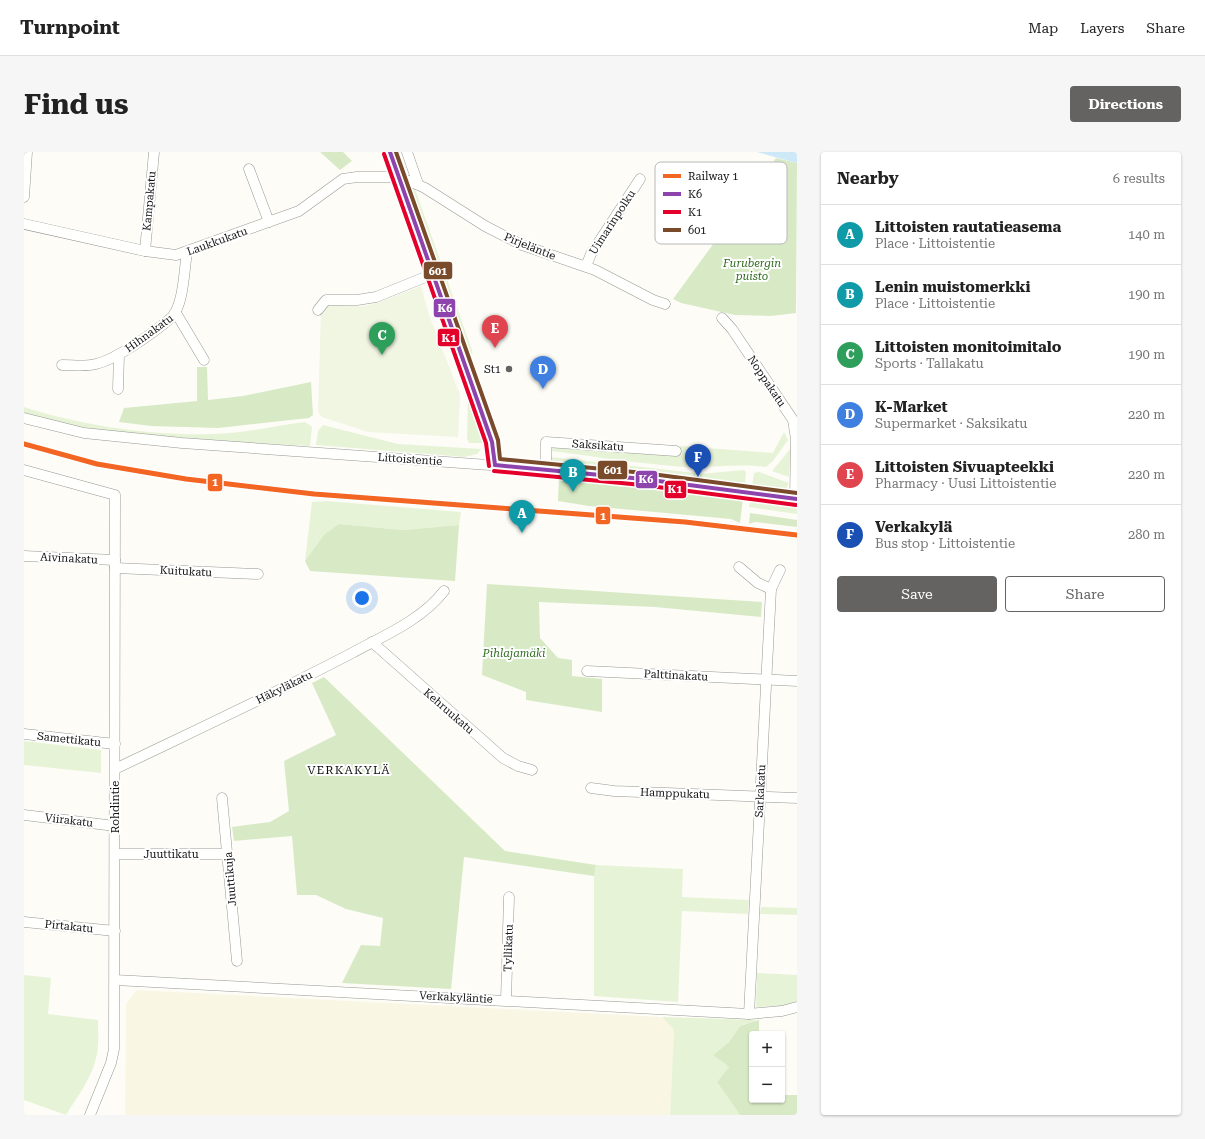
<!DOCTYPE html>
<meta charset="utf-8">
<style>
body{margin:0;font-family:"Roboto Serif",serif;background:#f6f6f6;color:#222}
.controls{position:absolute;right:12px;bottom:12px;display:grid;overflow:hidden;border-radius:4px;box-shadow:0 1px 3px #0004}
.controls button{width:36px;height:36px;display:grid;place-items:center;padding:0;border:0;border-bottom:1px solid #e0e0e0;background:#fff;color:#222;font:20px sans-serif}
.you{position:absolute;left:338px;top:446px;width:14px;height:14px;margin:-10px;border:3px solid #fff;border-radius:50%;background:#1a73e8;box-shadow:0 0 0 6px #1a73e833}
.badge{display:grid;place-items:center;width:26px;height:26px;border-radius:50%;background:#646362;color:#fff;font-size:13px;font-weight:700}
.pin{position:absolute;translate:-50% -33px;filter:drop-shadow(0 1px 2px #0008)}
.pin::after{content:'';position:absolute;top:21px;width:14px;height:12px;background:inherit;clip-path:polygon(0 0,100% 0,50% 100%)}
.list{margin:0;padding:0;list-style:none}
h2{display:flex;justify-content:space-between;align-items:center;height:52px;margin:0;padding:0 16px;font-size:17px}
h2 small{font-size:13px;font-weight:400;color:#767676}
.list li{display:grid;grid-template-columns:26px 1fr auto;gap:12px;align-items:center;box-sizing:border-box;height:60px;padding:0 16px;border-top:1px solid #e0e0e0}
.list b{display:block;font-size:15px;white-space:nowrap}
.list p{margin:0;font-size:13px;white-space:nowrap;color:#767676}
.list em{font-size:13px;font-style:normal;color:#767676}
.actions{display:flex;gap:8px;padding:12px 16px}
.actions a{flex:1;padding:9px 0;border:1px solid #646362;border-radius:4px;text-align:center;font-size:14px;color:#646362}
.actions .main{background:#646362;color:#fff}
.map{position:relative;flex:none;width:773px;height:963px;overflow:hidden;border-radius:4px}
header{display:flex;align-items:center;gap:24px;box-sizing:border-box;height:56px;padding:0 20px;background:#fff;border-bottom:1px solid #e0e0e0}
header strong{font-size:19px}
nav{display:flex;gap:22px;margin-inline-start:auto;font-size:14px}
.intro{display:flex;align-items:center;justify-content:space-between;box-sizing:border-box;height:96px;padding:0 24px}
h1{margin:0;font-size:28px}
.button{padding:10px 18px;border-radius:4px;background:#646362;color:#fff;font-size:14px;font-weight:700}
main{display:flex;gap:24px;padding:0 24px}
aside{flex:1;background:#fff;border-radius:4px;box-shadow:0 1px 3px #0004}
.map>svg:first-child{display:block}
.farmland{fill:#f9f7e4}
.green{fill:#e7f3d7}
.forest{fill:#d8eac5}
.pitch{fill:#f0f6e1}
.water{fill:#cde8f7}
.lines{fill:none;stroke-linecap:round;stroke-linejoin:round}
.minor-casing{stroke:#979795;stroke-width:11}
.minor{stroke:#fffffe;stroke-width:10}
.bus-1-casing{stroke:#fff;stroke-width:7}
.bus-2-casing{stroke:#fff;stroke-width:7}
.bus-3-casing{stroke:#fff;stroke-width:7}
.bus-1{stroke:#8e44ad;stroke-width:4}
.bus-2{stroke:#e4002b;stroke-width:4}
.bus-3{stroke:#7a4b2a;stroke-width:4}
.rail-1-casing{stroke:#fff;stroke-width:8}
.rail-1{stroke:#f26522;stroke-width:5}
.poi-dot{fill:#646362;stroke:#fff;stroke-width:1.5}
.labels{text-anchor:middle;stroke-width:4;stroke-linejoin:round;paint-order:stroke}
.street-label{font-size:11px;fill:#111;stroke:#fff}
.park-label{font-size:11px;font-style:italic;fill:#2f6b1f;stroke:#fff}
.poi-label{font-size:11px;fill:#111;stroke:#fff;text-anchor:end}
.neighbourhood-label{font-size:12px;letter-spacing:1px;fill:#111;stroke:#fff}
.key{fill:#fff;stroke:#b8b8b8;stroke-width:1}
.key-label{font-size:11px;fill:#111}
.line-badge{stroke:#fff;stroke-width:1.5}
.badge-label{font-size:11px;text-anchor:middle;font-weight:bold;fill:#fff}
</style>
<header>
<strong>Turnpoint</strong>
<nav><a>Map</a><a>Layers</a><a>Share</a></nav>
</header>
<div class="intro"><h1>Find us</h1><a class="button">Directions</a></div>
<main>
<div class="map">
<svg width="773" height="963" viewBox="0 0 773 963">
<rect width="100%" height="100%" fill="#fdfcf7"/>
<!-- farmland -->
<polygon class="farmland" points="113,838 638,865 650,878 646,963 101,963 102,852"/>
<!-- green -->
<g class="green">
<polygon points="391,37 449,201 444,203 387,43 387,38"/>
<polygon points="444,241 459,291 445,291 443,287"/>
<path d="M0,255c58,19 129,29 190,27 30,-1 61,-8 91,-12l7,5 -2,19c-95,-6 -194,-5 -286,-33z"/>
<polygon points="299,273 374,292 457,297 453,302 441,305 292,293 294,279"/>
<path d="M760,280l4,8 -15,21 -7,6c-27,-4 -53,1 -80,0 -45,-3 -89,-10 -134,-16v-3l126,8 2,-10 93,7z"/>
<polygon points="767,296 765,325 748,319"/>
<polygon points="527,305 672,321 671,324 647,325 533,312 528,309"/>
<polygon points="720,318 722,320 721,333 676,325 676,322"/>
<polygon points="735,320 765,331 762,337 728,335 730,321"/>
<polygon points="726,347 773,354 773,362 725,355"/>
<polygon points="302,349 437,360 435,373 379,378 315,372 281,409 288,350"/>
<polygon points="0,589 77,598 77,621 0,613"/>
<polygon points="572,713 659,717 658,745 725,748 724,762 658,759 654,850 570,844 570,724"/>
<polygon points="737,755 773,756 773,763 736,762"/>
<polygon points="733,821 773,823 773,849 757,854 732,855"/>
<path d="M0,823l27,3 -3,36 50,6c0,11 1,23 -1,34 -4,22 -19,42 -31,61l-42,-15z"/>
<polygon points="638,865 735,868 716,874 705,890 689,903 705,915 693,930 716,963 646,963 650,878"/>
</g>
<!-- forest -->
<g class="forest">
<polygon points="296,0 319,0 328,9 316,18"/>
<polygon points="752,6 773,11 772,161 747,164 711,163 657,151 649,147"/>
<polygon points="173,215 183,215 184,248 219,244 287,230 289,263 285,266 194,276 127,274 95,270 100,256 173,249"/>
<polygon points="535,325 719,346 716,371 707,367 565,354 534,349"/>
<polygon points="726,361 773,368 773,375 731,370 725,372"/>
<polygon points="315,372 379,378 435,373 431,429 286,419 281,409 301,382"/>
<polygon points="463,432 738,450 737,465 631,455 515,450 516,486 534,506 548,508 548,524 578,527 578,560 502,548 502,540 458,523"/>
<polygon points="300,525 481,699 572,713 570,724 440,705 427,837 318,831 337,793 356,794 359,766 322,757 292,743 273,743 268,684 210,689 208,675 246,670 265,659 260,609 312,583 288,531"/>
<polygon points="735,868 735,882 728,882 728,948 758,948 758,943 773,943 773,963 716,963 693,930 705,915 689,903 705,890 716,874"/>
</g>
<!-- pitch -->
<path class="pitch" d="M397,134l8,29 31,80 -2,42 -90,-5 -46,-15 -4,-5 3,-100 2,-5c15,-5 30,2 46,-2 17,-4 35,-13 52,-19z"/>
<!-- water -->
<polygon class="water" points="733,0 773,0 773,11"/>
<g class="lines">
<!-- minor casing -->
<g class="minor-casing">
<g id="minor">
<polyline points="366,0 468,290 471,313"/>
<polyline points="383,0 394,32"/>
<polyline points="225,17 245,70"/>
<polyline points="0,45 3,0"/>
<polyline points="0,72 121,99 152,103 275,59 319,27 333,25 366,25 385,29 401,36 461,74 498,93 571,118 629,148 641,152"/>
<polyline points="121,99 130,0"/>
<polyline points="562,114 567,102 616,27"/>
<polyline points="294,158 302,148 333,148 352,145 409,122"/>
<polyline points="152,161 180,208"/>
<polyline points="698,166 708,177 769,268 772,287 771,347"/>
<path d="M38,213c11,0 23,2 34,-1 21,-5 59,-32 76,-47 12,-14 12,-47 15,-65"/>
<polyline points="94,237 95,202"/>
<polyline points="0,266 60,281 158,291 522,317 773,347"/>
<polyline points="522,317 522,290 652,299"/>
<polyline points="0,318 91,343 90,897 87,911 66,963"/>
<polyline points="0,404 91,408"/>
<polyline points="715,415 734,431 747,437"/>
<polyline points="91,416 234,422"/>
<polyline points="348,490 479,606 494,614 508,618"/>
<polyline points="563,519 773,529"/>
<polyline points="0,582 91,592"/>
<path d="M91,617c79,-38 159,-75 237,-116 31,-17 70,-33 92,-62"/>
<polyline points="567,636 590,639 773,646"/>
<polyline points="198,646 213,809"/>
<polyline points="0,663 91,674"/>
<polyline points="91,702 203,702"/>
<polyline points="0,770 91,779"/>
<polyline points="91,828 725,862 758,859 773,855"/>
<polyline points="482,848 485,745"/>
<polyline points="725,862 746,457 747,437 756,418"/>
</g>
</g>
<!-- minor -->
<use href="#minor" class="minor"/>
<!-- bus-1 casing -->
<g class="bus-1-casing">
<g id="bus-1">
<polyline points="366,0 468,290 471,313"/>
<polyline points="471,313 619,327 773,347"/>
</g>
</g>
<!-- bus-2 casing -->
<g class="bus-2-casing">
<g id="bus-2">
<polyline points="360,2 462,291 465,314"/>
<polyline points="470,319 618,333 772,353"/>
</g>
</g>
<!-- bus-3 casing -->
<g class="bus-3-casing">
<polyline id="bus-3" points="372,0 474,288 476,307 620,321 773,341"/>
</g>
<!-- bus-1 -->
<use href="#bus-1" class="bus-1"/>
<!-- bus-2 -->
<use href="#bus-2" class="bus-2"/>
<!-- bus-3 -->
<use href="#bus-3" class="bus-3"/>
<!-- rail-1 casing -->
<g class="rail-1-casing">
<polyline id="rail-1" points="0,292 73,312 162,327 290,342 661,370 773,383"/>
</g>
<!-- rail-1 -->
<use href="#rail-1" class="rail-1"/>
</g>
<!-- markers -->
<circle class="poi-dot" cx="485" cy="217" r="4"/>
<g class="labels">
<!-- street labels -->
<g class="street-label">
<text transform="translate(125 49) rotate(-85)" y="4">Kampakatu</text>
<text transform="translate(588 70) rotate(-57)" y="4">Uimarinpolku</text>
<text transform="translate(193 89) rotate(-20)" y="4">Laukkukatu</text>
<text transform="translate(506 94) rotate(22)" y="4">Pirjeläntie</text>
<text transform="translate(125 181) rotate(-36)" y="4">Hihnakatu</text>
<text transform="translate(743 229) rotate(56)" y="4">Noppakatu</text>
<text transform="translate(574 293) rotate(4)" y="4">Saksikatu</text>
<text transform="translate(386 307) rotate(4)" y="4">Littoistentie</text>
<text transform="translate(45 406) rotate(3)" y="4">Aivinakatu</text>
<text transform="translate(162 419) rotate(3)" y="4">Kuitukatu</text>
<text transform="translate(652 523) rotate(3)" y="4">Palttinakatu</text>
<text transform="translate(260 535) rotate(-26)" y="4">Häkyläkatu</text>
<text transform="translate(425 559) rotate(41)" y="4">Kehruukatu</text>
<text transform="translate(45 587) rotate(6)" y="4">Samettikatu</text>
<text transform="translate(736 639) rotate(-87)" y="4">Sarkakatu</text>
<text transform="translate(651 641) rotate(2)" y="4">Hamppukatu</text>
<text transform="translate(91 655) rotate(-90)" y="4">Rohdintie</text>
<text transform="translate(45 668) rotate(7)" y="4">Viirakatu</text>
<text x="147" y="706">Juuttikatu</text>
<text transform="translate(206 727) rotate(-95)" y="4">Juuttikuja</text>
<text transform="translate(45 774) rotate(6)" y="4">Pirtakatu</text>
<text transform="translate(484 796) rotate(-88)" y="4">Tyllikatu</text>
<text transform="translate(432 845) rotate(3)" y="4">Verkakyläntie</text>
</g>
<!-- park labels -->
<g class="park-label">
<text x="728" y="115">Furubergin<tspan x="728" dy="13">puisto</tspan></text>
<text x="490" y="505">Pihlajamäki</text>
</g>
<!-- poi labels -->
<g class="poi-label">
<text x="477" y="221">St1</text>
</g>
<!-- neighbourhood labels -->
<g class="neighbourhood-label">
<text x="325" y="622">VERKAKYLÄ</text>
</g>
</g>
<!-- legend -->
<rect x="631" y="10" width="132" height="82" rx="6" class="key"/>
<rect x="639" y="22" width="18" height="4" fill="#f26522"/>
<rect x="639" y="40" width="18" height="4" fill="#8e44ad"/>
<rect x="639" y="58" width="18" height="4" fill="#e4002b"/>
<rect x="639" y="76" width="18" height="4" fill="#7a4b2a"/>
<g class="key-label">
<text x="664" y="28">Railway 1</text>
<text x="664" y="46">K6</text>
<text x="664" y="64">K1</text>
<text x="664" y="82">601</text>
</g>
<g class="line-badge">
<rect x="399" y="109" width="30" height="19" rx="4" fill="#7a4b2a"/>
<rect x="409" y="146" width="23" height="20" rx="4" fill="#8e44ad"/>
<rect x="413" y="176" width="23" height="19" rx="4" fill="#e4002b"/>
<rect x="573" y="308" width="31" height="20" rx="4" fill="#7a4b2a"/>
<rect x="611" y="318" width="23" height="19" rx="4" fill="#8e44ad"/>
<rect x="183" y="321" width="16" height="19" rx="4" fill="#f26522"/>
<rect x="640" y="328" width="23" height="19" rx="4" fill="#e4002b"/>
<rect x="571" y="354" width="16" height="19" rx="4" fill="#f26522"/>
</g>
<g class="badge-label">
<text x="414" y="123">601</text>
<text x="421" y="160">K6</text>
<text x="425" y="190">K1</text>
<text x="589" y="322">601</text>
<text x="622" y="331">K6</text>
<text x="191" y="334">1</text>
<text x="651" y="341">K1</text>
<text x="579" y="368">1</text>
</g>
</svg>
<div class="controls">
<button>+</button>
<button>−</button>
</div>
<div class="you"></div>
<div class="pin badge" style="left:498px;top:381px;background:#0f9aa8">A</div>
<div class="pin badge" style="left:549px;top:340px;background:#0f9aa8">B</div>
<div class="pin badge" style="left:358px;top:203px;background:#2e9e5b">C</div>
<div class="pin badge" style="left:519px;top:237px;background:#3f7fe0">D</div>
<div class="pin badge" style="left:471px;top:196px;background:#e0444e">E</div>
<div class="pin badge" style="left:674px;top:325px;background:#1a4fb4">F</div>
</div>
<aside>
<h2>Nearby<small>6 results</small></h2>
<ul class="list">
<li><span class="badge" style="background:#0f9aa8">A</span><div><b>Littoisten rautatieasema</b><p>Place · Littoistentie</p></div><em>140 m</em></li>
<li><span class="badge" style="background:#0f9aa8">B</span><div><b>Lenin muistomerkki</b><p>Place · Littoistentie</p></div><em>190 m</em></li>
<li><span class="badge" style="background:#2e9e5b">C</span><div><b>Littoisten monitoimitalo</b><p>Sports · Tallakatu</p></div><em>190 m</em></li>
<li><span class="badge" style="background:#3f7fe0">D</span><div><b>K-Market</b><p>Supermarket · Saksikatu</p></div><em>220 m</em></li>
<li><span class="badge" style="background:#e0444e">E</span><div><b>Littoisten Sivuapteekki</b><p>Pharmacy · Uusi Littoistentie</p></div><em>220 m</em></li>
<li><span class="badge" style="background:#1a4fb4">F</span><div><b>Verkakylä</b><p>Bus stop · Littoistentie</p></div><em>280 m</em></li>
</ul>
<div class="actions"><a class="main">Save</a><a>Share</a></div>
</aside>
</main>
